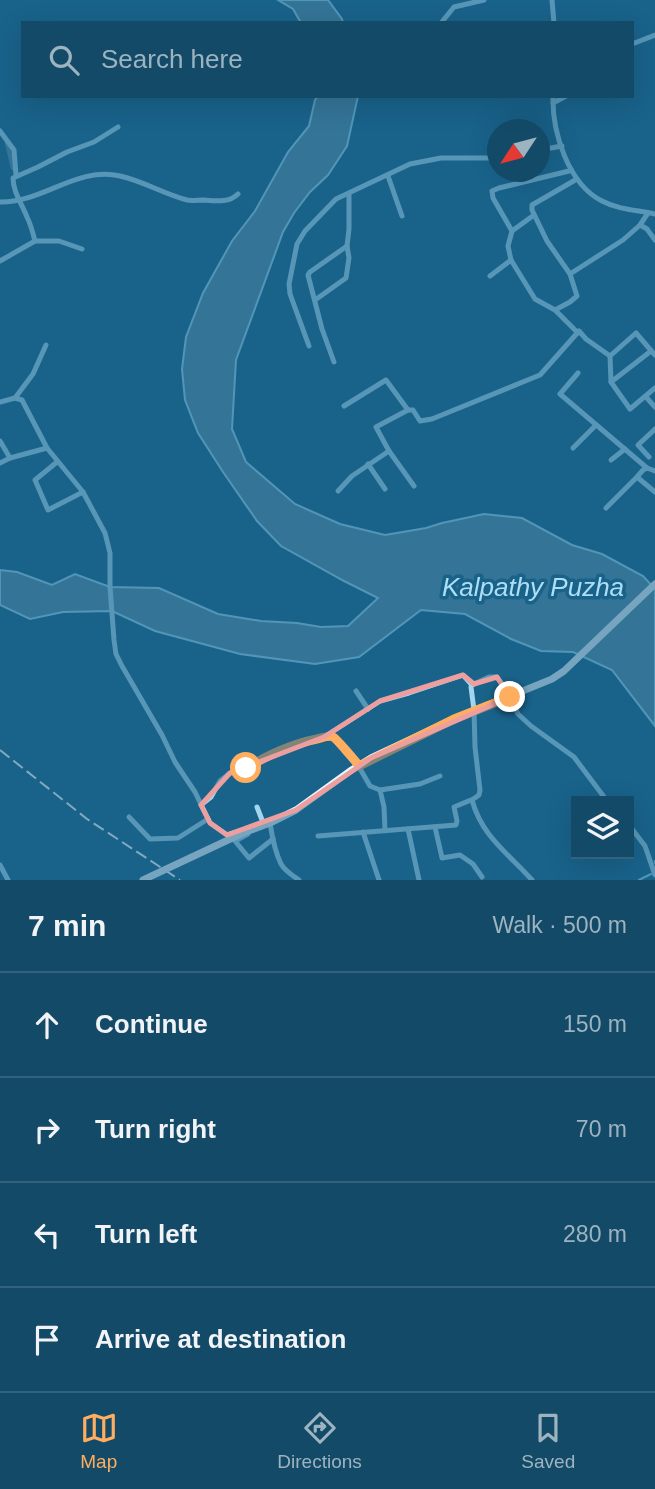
<!DOCTYPE html>
<meta charset="utf-8">
<style>
body{margin:0;font-family:Helvetica,sans-serif;background:#205471;color:#f1f3f6}
.controls{position:absolute;right:21px;bottom:21px;display:grid;overflow:hidden;border-radius:0px;box-shadow:0 7px 28px #0002}
.controls button{width:63px;height:63px;display:grid;place-items:center;padding:0;border:0;border-bottom:2px solid #32627c;background:#134a68;color:#f1f3f6;font:35px sans-serif}
.compass{position:absolute;left:487px;top:119px;width:63px;height:63px;border-radius:50%;background:#134a68;box-shadow:0 7px 28px #0002;rotate:234deg}
.stop{position:absolute;width:21px;height:21px;margin:-16px;border:5px solid #ffae5f;border-radius:50%;background:#fff}
.stop.end{background:#ffae5f;border-color:#fff;box-shadow:0 2px 7px #0008}
.list{margin:0;padding:0;list-style:none}
h2{display:flex;justify-content:space-between;align-items:center;height:91px;margin:0;padding:0 28px;font-size:30px}
h2 small{font-size:23px;font-weight:400;color:#9db3c0}
.list li{display:grid;grid-template-columns:46px 1fr auto;gap:21px;align-items:center;box-sizing:border-box;height:105px;padding:0 28px;border-top:2px solid #32627c}
.list b{display:block;font-size:26px;white-space:nowrap}
.list em{font-size:23px;font-style:normal;color:#9db3c0}
.icon{flex:none;width:38px;height:38px;fill:none;stroke:currentColor;stroke-width:2;stroke-linecap:round;stroke-linejoin:round}
.map{position:relative;flex:none;width:655px;height:880px;overflow:hidden}
.search{position:absolute;background:#134a68;box-shadow:0 7px 28px #0002;left:21px;right:21px;top:21px;height:77px;display:flex;align-items:center;gap:18px;box-sizing:border-box;padding:0 24px;border-radius:0px;color:#9db3c0;font-size:26px}
.sheet{height:511px;background:#134a68}
nav{display:flex;justify-content:space-around;align-items:center;box-sizing:border-box;height:98px;border-top:2px solid #32627c;background:#134a68;font-size:19px;color:#9db3c0}
nav a{display:grid;justify-items:center;gap:4px}
nav .on{color:#ffae5f}
.map>svg:first-child{display:block}
.water{fill:#568ba7;stroke:#95d3f0;stroke-width:2}
.lines{fill:none;stroke-linecap:round;stroke-linejoin:round}
.stream{stroke:#95d3f0;stroke-width:2}
.canal{stroke:#568ba7;stroke-width:4.5}
.minor{stroke:#a2d5ee;stroke-width:5}
.major{stroke:#e9f6ff;stroke-width:7}
.rail{stroke:#fff;stroke-width:2;stroke-dasharray:12 5;stroke-linecap:butt}
.major-bridge{stroke:#e9f6ff;stroke-width:7}
.route{stroke:#ffae5f;stroke-width:9}
.marked{fill:none;stroke:#ed9e9e;stroke-width:5;stroke-linejoin:round}
.labels{text-anchor:middle;stroke-width:7;stroke-linejoin:round;paint-order:stroke}
.water-label{font-size:26px;font-style:italic;fill:#aedef5;stroke:#19638a}
</style>
<div class="map">
<svg width="655" height="880" viewBox="0 0 655 880">
<rect width="100%" height="100%" fill="#19638a"/>
<!-- water -->
<g class="water">
<polygon points="278,0 328,0 342,19 343,23 301,23 293,9"/>
<polygon points="318,96 358,96 347,146 328,175 310,192 294,213 283,232 236,360 232,429 246,462 295,504 340,524 385,535 426,528 442,523 484,514 522,518 572,545 602,554 643,576 655,589 655,726 612,670 573,652 541,651 511,639 465,614 421,610 359,657 315,664 240,654 155,631 112,611 63,612 30,619 0,605 0,570 17,572 52,585 75,574 110,587 159,588 218,614 261,621 297,623 321,627 348,626 378,598 344,581 281,546 257,521 223,472 198,433 185,400 182,369 186,337 203,293 232,241 255,211 288,152 309,126 315,100"/>
</g>
<g class="lines">
<!-- stream -->
<g class="stream">
<polyline points="655,861 655,863"/>
<polyline points="639,880 651,874"/>
</g>
<!-- canal -->
<polyline class="canal" points="7,143 13,168"/>
<!-- minor -->
<g class="minor">
<polyline points="552,0 554,23"/>
<polyline points="441,23 454,7 484,0"/>
<polyline points="632,44 655,35"/>
<path d="M553,96c-1,36 15,88 49,105 17,9 35,9 53,13"/>
<polyline points="553,103 566,96"/>
<polyline points="0,131 14,150 16,175"/>
<polyline points="540,150 562,146"/>
<polyline points="388,176 402,216"/>
<path d="M0,202c42,1 77,-36 120,-26 23,5 44,18 67,24 5,1 11,0 16,0 13,1 26,3 35,-6"/>
<polyline points="648,213 640,225 647,229 655,240"/>
<polyline points="534,215 512,231 508,246 511,260 535,299 555,310 578,333"/>
<polyline points="512,231 493,198 492,191 499,188 569,171 571,169"/>
<path d="M35,241c-2,-8 -4,-16 -8,-24 -5,-13 -14,-25 -14,-39l25,-11 29,-15 27,-10 24,-15"/>
<polyline points="0,261 35,241 59,241 82,249"/>
<polyline points="570,274 623,240 640,225"/>
<polyline points="490,276 511,260"/>
<polyline points="315,300 346,278 349,258 347,246 349,229 349,194"/>
<polyline points="555,310 570,302 577,296 570,274 547,241 532,210 532,205 577,179"/>
<polyline points="309,346 290,294 289,284 297,244 305,231 336,199 410,164 441,158 498,158"/>
<polyline points="655,355 636,333 610,356 611,382 630,409 655,388"/>
<polyline points="334,362 322,329 308,275 310,272 347,246"/>
<polyline points="578,373 560,394 647,468 655,471"/>
<polyline points="611,382 651,351"/>
<polyline points="646,397 655,407"/>
<polyline points="15,398 33,374 46,345"/>
<polyline points="0,402 15,398 22,400 47,448 83,492 105,533 110,553 110,587 114,640 116,654 122,666 162,735 175,762 195,792 208,819 210,823 227,835 246,829"/>
<polyline points="344,406 386,380 408,410"/>
<polyline points="0,441 10,458"/>
<polyline points="573,448 596,425"/>
<polyline points="649,457 638,445 655,429"/>
<polyline points="611,460 625,449"/>
<polyline points="57,462 35,480 48,510 83,492"/>
<polyline points="0,463 10,458 47,448"/>
<polyline points="368,464 385,489"/>
<polyline points="637,477 655,492"/>
<polyline points="414,486 389,451 376,427 408,410 413,410 420,421 432,419 540,375 579,331 586,339 610,356"/>
<polyline points="338,491 352,476 389,451"/>
<polyline points="606,508 637,477 643,470 647,468"/>
<path d="M471,687l3,23 1,37 5,43 -1,5 -7,5c10,37 37,54 60,80"/>
<polyline points="356,691 368,709"/>
<polyline points="324,737 380,701 409,693 463,675 472,685 489,677 497,677 506,689 518,714 531,726 574,757 607,801"/>
<polyline points="380,790 384,807 385,830"/>
<polyline points="201,805 211,797 220,781 230,773 246,768 290,746 306,741 331,736 336,738 346,753 355,760 370,786 380,790 420,784 440,776"/>
<polyline points="257,807 264,825"/>
<polyline points="129,817 150,839 178,838 208,819"/>
<path d="M270,823c2,13 5,29 11,41 4,7 12,12 18,16"/>
<polyline points="629,825 645,846 655,875"/>
<polyline points="435,827 442,858 460,855 473,864 482,877"/>
<polyline points="408,829 419,880"/>
<polyline points="363,832 379,880"/>
<polyline points="248,834 235,841 249,858 273,839"/>
<polyline points="318,836 456,825 457,821 454,807 471,800"/>
<polyline points="0,865 8,880"/>
</g>
<!-- major -->
<polyline class="major" points="243,833 270,823 296,810 350,771 371,758 454,719 552,679 564,671 655,584"/>
<!-- rail -->
<polyline class="rail" points="0,750 87,819 180,880"/>
<!-- major-bridge -->
<polyline class="major-bridge" points="143,880 243,833"/>
</g>
<g class="lines">
<!-- route -->
<path class="route" d="M246,768c23,-13 45,-24 71,-29 5,-1 12,-4 16,-2 3,1 24,26 26,29l95,-47 56,-22"/>
</g>
<!-- marked area -->
<path d="M0 0H655V880H0ZM463,675l11,9 23,-7 13,20 -139,61 -75,52 -69,25 -17,-12 -9,-18 29,-32 94,-36 56,-36z" fill="#19638a" fill-opacity=".55" fill-rule="evenodd"/>
<path class="marked" d="M463,675l11,9 23,-7 13,20 -139,61 -75,52 -69,25 -17,-12 -9,-18 29,-32 94,-36 56,-36z"/>
<g class="labels">
<!-- water labels -->
<g class="water-label">
<text x="533" y="596">Kalpathy Puzha</text>
</g>
</g>
</svg>
<div class="controls">
<button><svg class="icon" aria-label="layers" viewBox="0 0 24 24"><path d="M12 4l9 5-9 5-9-5zM3 14l9 5 9-5"/></svg></button>
</div>
<svg class="compass" viewBox="-18 -18 36 36"><path d="M0-13l5 13h-10z" fill="#e53935"/><path d="M0 13l5-13h-10z" fill="#9db3c0"/></svg>
<div class="stop" style="left:246px;top:768px"></div>
<div class="stop end" style="left:510px;top:697px"></div>
<div class="search"><svg class="icon" aria-label="search" viewBox="0 0 24 24"><circle cx="10" cy="10" r="6"/><path d="M15 15l6 6"/></svg>Search here</div>
</div>
<section class="sheet">
<h2>7 min<small>Walk · 500 m</small></h2>
<ul class="list">
<li><svg class="icon" aria-label="ahead" viewBox="0 0 24 24"><path d="M12 20V5M6 11l6-6 6 6"/></svg><div><b>Continue</b></div><em>150 m</em></li>
<li><svg class="icon" aria-label="right" viewBox="0 0 24 24"><path d="M7 20v-9h11M14 6l5 5-5 5"/></svg><div><b>Turn right</b></div><em>70 m</em></li>
<li><svg class="icon" aria-label="left" viewBox="0 0 24 24"><path d="M17 20v-9H6M10 6l-5 5 5 5"/></svg><div><b>Turn left</b></div><em>280 m</em></li>
<li><svg class="icon" aria-label="arrive" viewBox="0 0 24 24"><path d="M6 21V4h12l-3 4 3 4H6"/></svg><div><b>Arrive at destination</b></div></li>
</ul>
</section>
<nav>
<a class="on"><svg class="icon" aria-label="map" viewBox="0 0 24 24"><path d="M3 6l6-2 6 2 6-2v14l-6 2-6-2-6 2zM9 4v14M15 6v14"/></svg>Map</a>
<a><svg class="icon" aria-label="directions" viewBox="0 0 24 24"><path d="M12 3l9 9-9 9-9-9zM9 14v-3h6M13 9l2 2-2 2"/></svg>Directions</a>
<a><svg class="icon" aria-label="saved" viewBox="0 0 24 24"><path d="M7 4h10v16l-5-4-5 4z"/></svg>Saved</a>
</nav>
